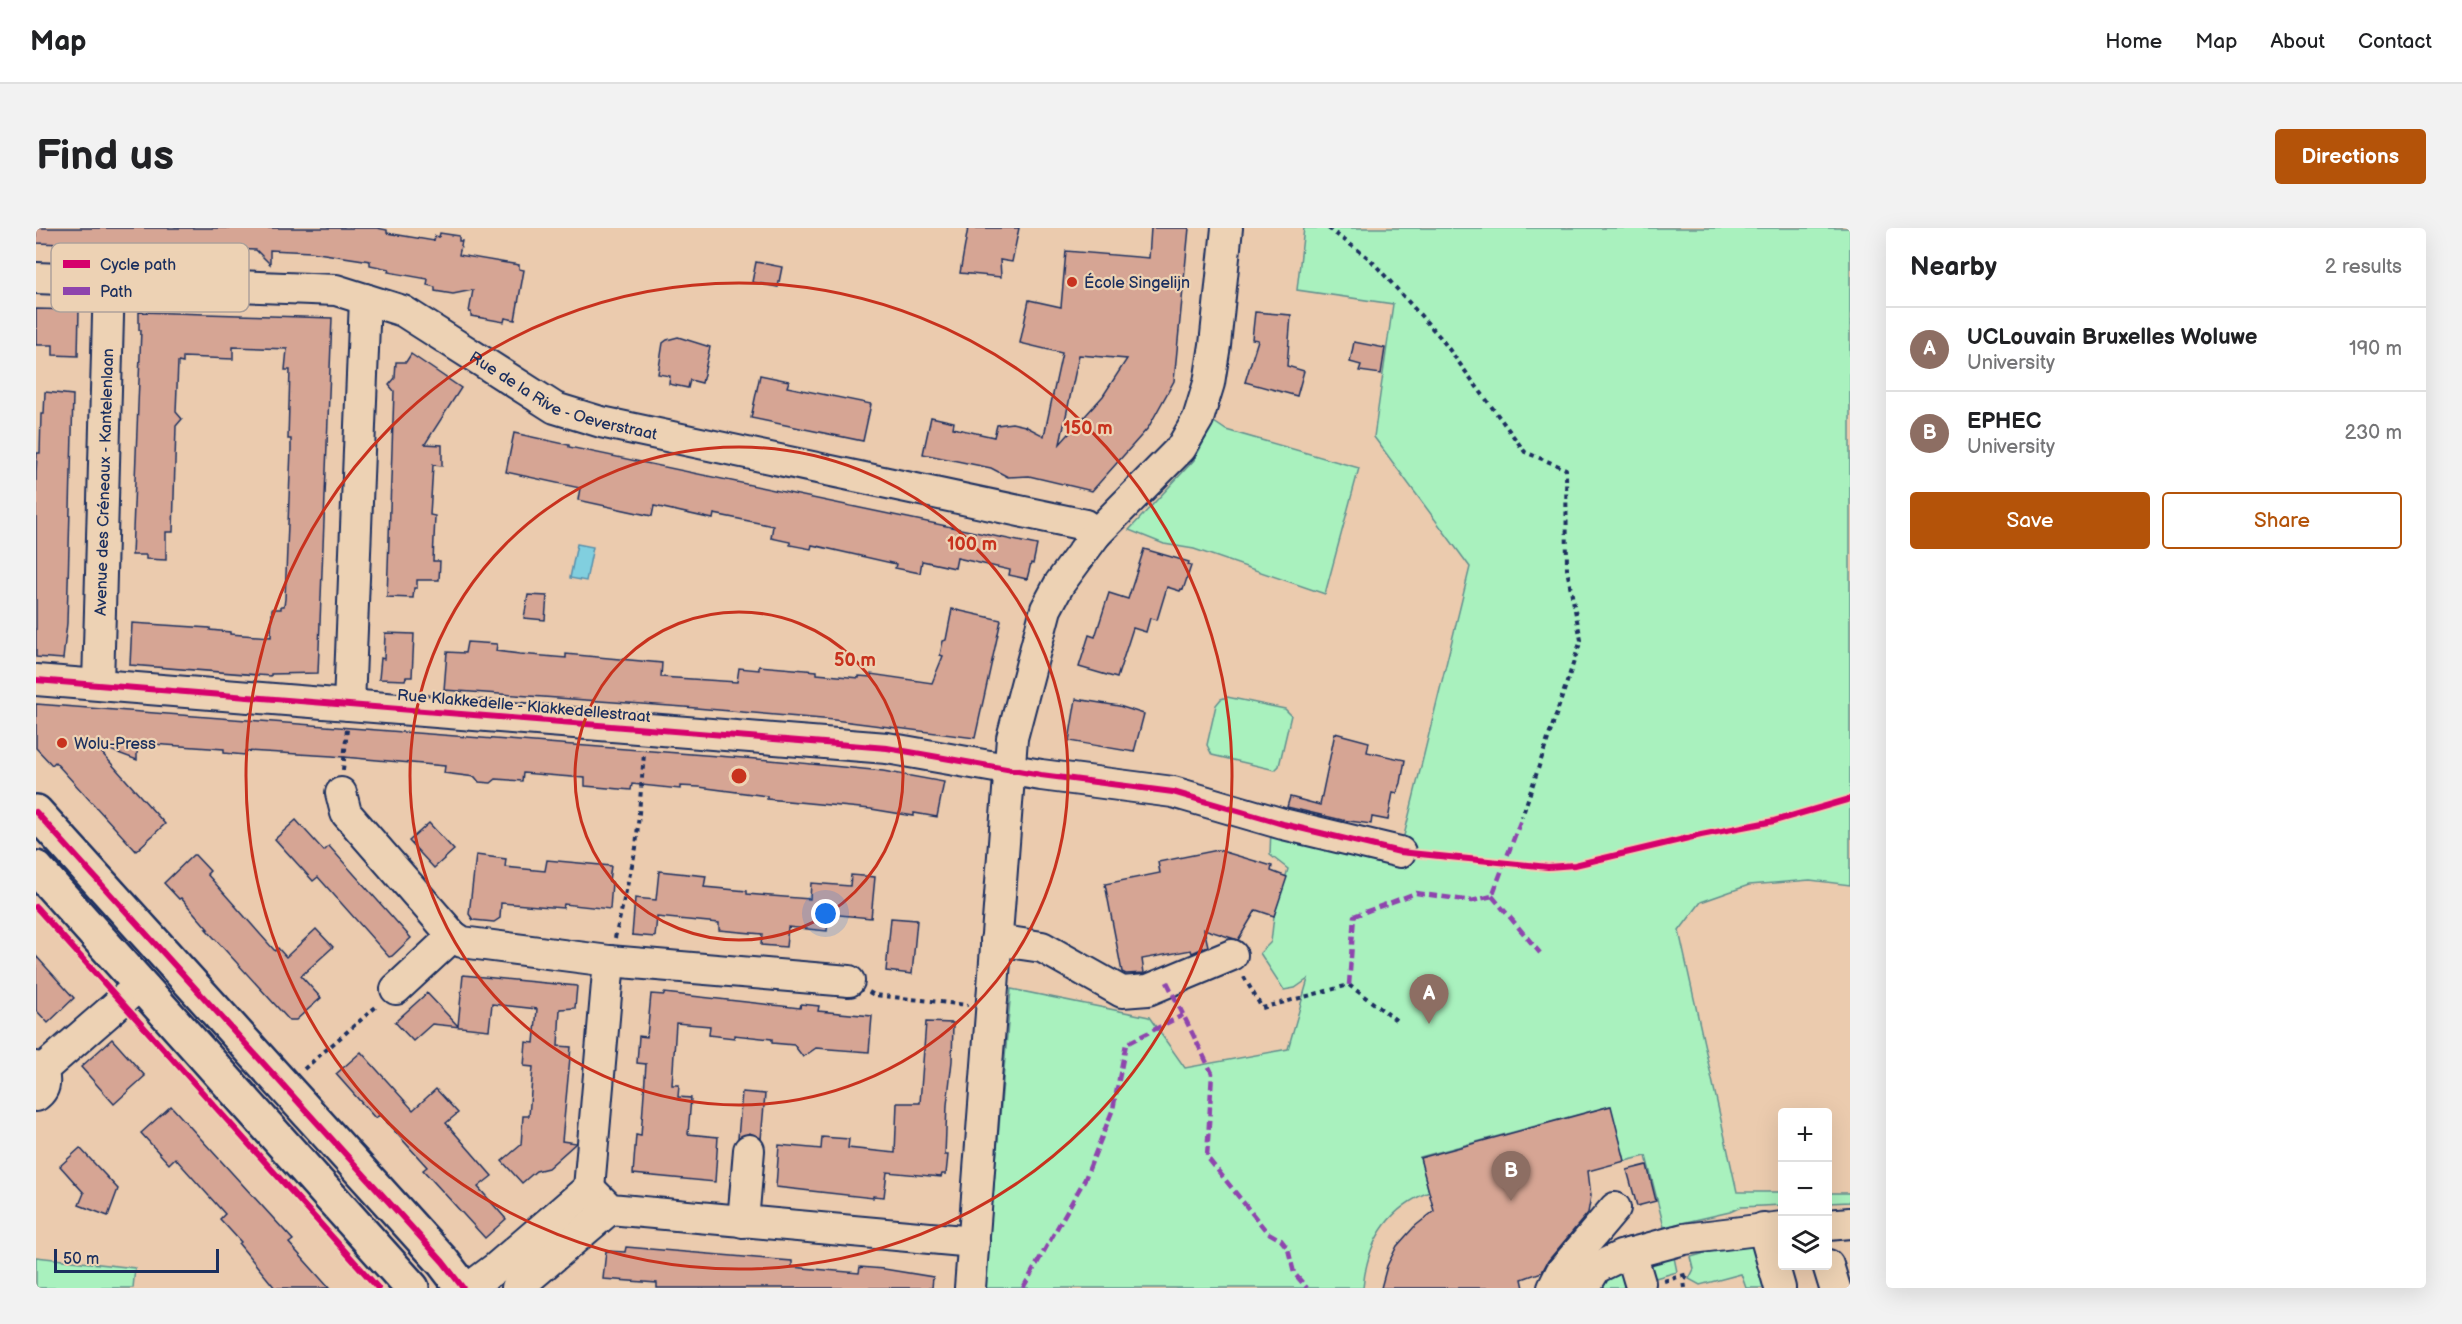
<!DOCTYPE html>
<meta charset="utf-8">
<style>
body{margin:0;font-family:"Balsamiq Sans",sans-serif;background:#f2f2f2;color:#202124}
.controls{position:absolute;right:18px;bottom:18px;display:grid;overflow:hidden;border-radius:6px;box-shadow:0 6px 24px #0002}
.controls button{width:54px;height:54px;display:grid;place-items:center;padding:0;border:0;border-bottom:2px solid #e0e0e0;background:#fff;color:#202124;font:30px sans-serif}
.scale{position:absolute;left:18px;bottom:15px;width:165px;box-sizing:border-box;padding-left:6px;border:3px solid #1b2f5e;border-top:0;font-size:16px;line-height:21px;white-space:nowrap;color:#1b2f5e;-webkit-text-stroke:4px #edd2b4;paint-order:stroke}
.you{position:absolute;left:790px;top:686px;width:21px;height:21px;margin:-15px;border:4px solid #fff;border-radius:50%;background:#1a73e8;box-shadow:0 0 0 9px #1a73e833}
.badge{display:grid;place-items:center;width:39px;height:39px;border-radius:50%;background:#b45309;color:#fff;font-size:20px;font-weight:700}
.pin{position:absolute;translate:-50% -50px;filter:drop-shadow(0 2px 3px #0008)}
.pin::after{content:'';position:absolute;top:32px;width:21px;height:18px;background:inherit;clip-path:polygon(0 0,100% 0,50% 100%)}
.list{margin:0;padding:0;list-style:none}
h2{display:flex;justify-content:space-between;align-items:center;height:78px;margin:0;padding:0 24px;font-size:26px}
h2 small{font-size:20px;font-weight:400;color:#757577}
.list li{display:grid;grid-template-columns:39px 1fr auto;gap:18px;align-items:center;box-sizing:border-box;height:84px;padding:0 24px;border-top:2px solid #e0e0e0}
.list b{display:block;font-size:22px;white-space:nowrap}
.list p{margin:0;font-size:20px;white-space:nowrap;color:#757577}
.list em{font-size:20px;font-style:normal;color:#757577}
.actions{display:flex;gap:12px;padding:18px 24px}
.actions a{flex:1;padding:14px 0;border:2px solid #b45309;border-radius:6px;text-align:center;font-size:21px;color:#b45309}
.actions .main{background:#b45309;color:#fff}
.icon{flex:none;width:33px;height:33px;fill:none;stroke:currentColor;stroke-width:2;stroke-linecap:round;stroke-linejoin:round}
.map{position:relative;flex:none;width:1814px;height:1060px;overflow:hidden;border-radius:6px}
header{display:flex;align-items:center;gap:36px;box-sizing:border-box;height:84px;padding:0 30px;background:#fff;border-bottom:2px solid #e0e0e0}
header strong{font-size:28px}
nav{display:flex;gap:33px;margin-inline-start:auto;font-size:21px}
.intro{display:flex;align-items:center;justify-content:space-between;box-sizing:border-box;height:144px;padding:0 36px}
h1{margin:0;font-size:42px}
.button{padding:15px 27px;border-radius:6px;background:#b45309;color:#fff;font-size:21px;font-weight:700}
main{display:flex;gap:36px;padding:0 36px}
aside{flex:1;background:#fff;border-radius:6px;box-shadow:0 6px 24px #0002}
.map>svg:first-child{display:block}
.green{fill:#a9f1be;stroke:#62908e;stroke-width:1.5}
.water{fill:#81cfdf;stroke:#588fab;stroke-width:1.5}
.building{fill:#d6a594;stroke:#1b2f5e;stroke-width:1.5;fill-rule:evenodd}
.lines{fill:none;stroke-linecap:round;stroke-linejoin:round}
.minor-casing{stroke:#1b2f5e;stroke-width:34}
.major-casing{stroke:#1b2f5e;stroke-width:38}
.path{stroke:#1b2f5e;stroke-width:4;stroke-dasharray:4.5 4.5;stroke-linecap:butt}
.minor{stroke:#edd2b4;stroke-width:30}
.major{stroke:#edd2b4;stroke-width:33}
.quiet{stroke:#8e44ad;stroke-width:4.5;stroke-dasharray:9 4.5;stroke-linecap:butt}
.cycleway-casing{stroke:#edd2b4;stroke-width:10}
.cycleway{stroke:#d6006c;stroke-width:6}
.ring{fill:none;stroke:#c8321e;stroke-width:3}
.poi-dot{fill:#c8321e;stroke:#edd2b4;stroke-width:2}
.labels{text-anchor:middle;stroke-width:4.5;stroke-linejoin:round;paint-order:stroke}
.poi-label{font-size:16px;fill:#1b2f5e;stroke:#edd2b4;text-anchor:start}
.street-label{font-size:16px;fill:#1b2f5e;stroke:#edd2b4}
.key{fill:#edd2b4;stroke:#aea19a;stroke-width:1.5}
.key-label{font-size:16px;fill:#1b2f5e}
.centre{fill:#c8321e;stroke:#edd2b4;stroke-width:3}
.ring-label{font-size:18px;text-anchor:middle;font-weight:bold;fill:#c8321e;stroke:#edd2b4;stroke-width:4.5;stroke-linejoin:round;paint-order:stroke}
</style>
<header>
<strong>Map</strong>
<nav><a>Home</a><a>Map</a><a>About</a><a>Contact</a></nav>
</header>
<div class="intro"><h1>Find us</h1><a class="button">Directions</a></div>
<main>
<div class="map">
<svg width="1814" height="1060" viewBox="0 0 1814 1060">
<rect width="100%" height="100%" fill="#ebcbae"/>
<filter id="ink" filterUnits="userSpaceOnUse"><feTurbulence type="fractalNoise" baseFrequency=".0167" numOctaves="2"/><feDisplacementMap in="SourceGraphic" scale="12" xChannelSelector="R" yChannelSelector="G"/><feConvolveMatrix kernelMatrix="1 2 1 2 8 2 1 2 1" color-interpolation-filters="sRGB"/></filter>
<g filter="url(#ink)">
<!-- green -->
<g class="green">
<path d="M1268,0h546v657l-40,-5 -61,5 -48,17 -22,29 58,261h45v13l-41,2 -11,5 -66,15 -18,-71 -21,5 -15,-55 -190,51 9,35c-43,17 -62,52 -66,96h-378l26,-299 138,28 36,51 103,-19 20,-70 -13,9 -11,2 -24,-37 11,-11 3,-26 14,-47 -18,-14 1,-29 129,26 70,-285 -96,-130 19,-133 -96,-14z"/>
<polygon points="1178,194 1190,202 1323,240 1289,366 1158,321 1128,316 1093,302 1158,232"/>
<polygon points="1191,469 1249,481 1255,487 1243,538 1239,542 1176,527 1171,517 1180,477 1185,471"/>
<polygon points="1792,965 1814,965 1814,974 1792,975"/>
<polygon points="1720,1010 1736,1060 1710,1060 1705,1046 1664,1057 1653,1051 1658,1041 1655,1029 1673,1024 1672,1016"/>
<polygon points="1637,1024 1641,1044 1612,1052 1607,1033"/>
<polygon points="0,1029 99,1040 97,1060 0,1060"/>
<polygon points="1589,1037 1594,1058 1585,1060 1558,1060"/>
</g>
<!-- water -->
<polygon class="water" points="541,316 557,319 550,353 534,350"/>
<!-- building -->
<g class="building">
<polygon points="0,0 341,0 351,2 351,5 398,13 399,8 403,9 404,5 423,8 423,13 426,13 423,27 483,37 483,41 488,42 479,92 469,90 468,94 435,88 435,84 433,84 437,62 417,66 399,63 399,59 391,57 392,51 352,44 353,41 334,37 334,33 275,24 234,22 234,36 220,22 192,21 179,34 179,21 97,19 90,24 86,18 0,15"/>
<polygon points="932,0 983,0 976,34 964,32 965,49 924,45"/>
<path d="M1115,0h38l-15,153 -26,47 -56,63 -63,-15 -21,1 -17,-9 -68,-14 8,-37 23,5 -1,6 41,9 3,-12 15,-2 13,3 19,10 18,-83 -42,-10 9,-43 32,7 5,-56 83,7zM1043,127l48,4 -24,37 -43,48z"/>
<polygon points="720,34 746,39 742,59 716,54"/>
<polygon points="0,81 43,82 42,128 17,127 17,117 0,117"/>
<polygon points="103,84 296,90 282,445 235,446 235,448 94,437 96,395 174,400 174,402 194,404 194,406 235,409 236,381 245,381 245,378 248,378 249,371 255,221 255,211 252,211 254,142 249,142 251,121 197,119 197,131 147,129 147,135 142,134 140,184 146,191 140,198 137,304 130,304 130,332 110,331 110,327 96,327 105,102 103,102"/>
<polygon points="1219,84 1255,87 1251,138 1268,143 1261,168 1209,154 1222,112 1216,111"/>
<polygon points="642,109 674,119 666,155 654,152 652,160 633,156 634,148 622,146 627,115 631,112"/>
<polygon points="1318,114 1349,120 1345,146 1323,143 1325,137 1314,134"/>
<polygon points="375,126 425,160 389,216 406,217 406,238 397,237 394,287 399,288 397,333 404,333 403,352 381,352 381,360 378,360 377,370 351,369 358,163 353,157 359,150 360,134 370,134"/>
<polygon points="724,147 753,153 751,159 835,176 827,213 715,190"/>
<polygon points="9,164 37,167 31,395 27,431 0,429 0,246 1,225 4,225 5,186 8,186"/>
<polygon points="478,205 533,217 533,219 1001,317 997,336 995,335 991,351 973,347 974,342 921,330 919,340 886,333 884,345 859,340 860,336 776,317 775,321 754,317 754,314 735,310 737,298 678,286 677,291 618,278 616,288 542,272 544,260 470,244"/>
<polygon points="1108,321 1153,334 1152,337 1155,338 1147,362 1145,361 1144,363 1131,359 1121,392 1114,390 1110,404 1097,400 1081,450 1043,439 1053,407 1059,409 1073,365 1092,371"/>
<polygon points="492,367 511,368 509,392 488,390"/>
<polygon points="916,381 965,392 939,510 798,492 648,479 408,462 411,424 429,425 431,414 461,416 460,423 484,426 530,430 530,426 626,435 625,449 701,454 703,440 723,442 723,438 781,443 781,446 823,450 823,448 835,449 835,446 896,455 907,428 904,427 907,413 910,412"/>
<polygon points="349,405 378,406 376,449 370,449 369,452 343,451 345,430 348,431"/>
<polygon points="1040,471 1083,478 1108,486 1098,524 1033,513"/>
<polygon points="0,476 734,532 847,543 908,554 901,589 878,585 878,588 835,581 731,571 731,568 663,559 644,558 644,561 596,556 595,562 549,558 549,550 523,548 487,545 486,553 460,551 455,555 443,554 439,549 408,545 409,538 296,528 209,523 209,527 188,525 188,521 101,515 101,532 58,516 129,596 100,623 19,534 16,537 0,520"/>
<polygon points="1299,505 1333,514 1331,524 1369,532 1365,555 1361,565 1357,564 1352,592 1336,589 1335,596 1306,592 1251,579 1254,569 1284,577"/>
<polygon points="260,592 288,623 293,618 375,710 356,728 353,729 282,649 277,653 239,611"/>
<polygon points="393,595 418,622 398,640 373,613"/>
<polygon points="1182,622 1236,638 1235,643 1251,649 1238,688 1220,682 1202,712 1168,701 1172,718 1156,725 1155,722 1106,731 1108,745 1090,746 1086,744 1069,656 1124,645 1122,634"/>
<polygon points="157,627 159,627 174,643 171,646 239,723 242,720 250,729 280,701 297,719 265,748 285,770 260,792 253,792 170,701 172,701 145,670 143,671 128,655"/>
<polygon points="440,627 470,631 469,639 509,643 511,632 575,638 573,653 576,654 574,681 528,676 527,680 465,675 464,690 458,694 437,692 433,686"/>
<polygon points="623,643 670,648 668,659 711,663 711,666 774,671 775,655 814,658 815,647 839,649 835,690 793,686 791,703 752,699 750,719 725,717 726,706 683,702 683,695 621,689 619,709 596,707 599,670 620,672"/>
<polygon points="855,690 881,692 876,746 850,743"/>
<polygon points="0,728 38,770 12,795 0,782"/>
<polygon points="427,747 541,758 539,780 524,781 522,818 535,819 526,913 540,915 512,940 500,943 486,955 466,933 485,917 487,888 493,888 497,839 488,838 490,814 498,815 501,781 456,776 453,802 396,796 377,813 359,794 391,765 422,798"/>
<polygon points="628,765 764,780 765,776 783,778 782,783 836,788 833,824 780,820 767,829 758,817 736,815 736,811 698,807 698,810 673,807 674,798 640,795 636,857 643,857 642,869 655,870 652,906 682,909 679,954 597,946 600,907 605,908 610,836 601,835 603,808 611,809 615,766 628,767"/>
<polygon points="890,794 917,795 916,833 911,877 909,927 912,927 910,946 906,946 905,949 851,944 848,969 837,968 837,970 740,959 743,917 785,921 786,909 813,911 812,920 859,925 861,875 884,875"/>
<polygon points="76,811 109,848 78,876 45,839"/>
<polygon points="325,824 377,882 400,861 422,885 410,895 456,948 442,959 470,991 449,1010 387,942 391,939 344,887 339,890 300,846"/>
<polygon points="706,864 729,866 725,911 714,905 702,910"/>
<polygon points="135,878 257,1012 253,1015 293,1060 239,1060 203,1016 205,1014 184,991 189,986 139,930 133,936 105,905"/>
<polygon points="1575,878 1589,933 1552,943 1555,968 1552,985 1512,1033 1506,1044 1486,1051 1488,1060 1345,1060 1351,1038 1361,1018 1378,999 1398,983 1384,930"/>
<polygon points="44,920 82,961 72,988 43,977 48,965 24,938"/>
<polygon points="1611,937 1620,973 1601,978 1591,942"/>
<polygon points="590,1019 756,1033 756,1039 823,1045 824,1039 848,1041 897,1049 896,1060 621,1060 621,1055 567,1051 570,1023 589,1024"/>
</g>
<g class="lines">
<!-- minor casing -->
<g class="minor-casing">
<g id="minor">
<path id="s1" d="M0,50l300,12 67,21 152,97 46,14 484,103 11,9"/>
<polyline points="0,452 851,520 1005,547 1137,564 1247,596 1364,624"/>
<path id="s2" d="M62,456l11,-404"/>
<polyline points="313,477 329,71"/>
<polyline points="305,565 310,585 417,708 360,761"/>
<polyline points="417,708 426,714 573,733 813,753"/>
<polyline points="960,712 1006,719 1086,764 1112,762 1196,727"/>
<path d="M0,839c11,8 11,21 0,29"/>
<polyline points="5,843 105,756"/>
<polyline points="553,960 574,981 938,1014"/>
<polyline points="553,960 573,733"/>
<polyline points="707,994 713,922"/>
<polyline points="1792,997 1814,995"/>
<polyline points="1727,1000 1744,1060"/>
<polyline points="1595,1025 1604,1055"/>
<polyline points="1792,1037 1799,1060"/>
<polyline points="433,1060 461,1039 553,960"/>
<polyline points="481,1060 574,981"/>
<polyline points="934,1060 976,510 1010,381 1024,355 1060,306 1145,220 1162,191 1173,155 1179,117 1191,0"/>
<polyline points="1517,1060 1525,1044 1579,980"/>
<polyline points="1548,1060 1560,1040 1585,1028 1648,1011 1746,999"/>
</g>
</g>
<!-- major casing -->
<g class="major-casing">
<g id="major">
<polyline points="0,584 407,1034 427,1060"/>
<polyline points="0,640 376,1060"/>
</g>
</g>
<!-- path -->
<g class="path">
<polyline points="1292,0 1334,31 1404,109 1489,224 1530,241 1531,342 1545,412 1486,589"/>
<polyline points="307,542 311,501"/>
<polyline points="579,710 600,620 608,526"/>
<polyline points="1208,749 1226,780 1313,757 1360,792"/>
<polyline points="833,764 838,767 932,777"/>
<polyline points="268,841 342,777"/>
<polyline points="1628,1053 1652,1046 1648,1053 1649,1060"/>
</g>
<!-- minor -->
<use href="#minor" class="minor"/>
<!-- major -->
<use href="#major" class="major"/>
<!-- quiet -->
<g class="quiet">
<polyline points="1456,668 1504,725"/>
<polyline points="1131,754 1176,845 1171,929 1231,1004 1245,1012 1252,1021 1258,1045 1271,1060"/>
<polyline points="1313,757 1318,688 1380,665 1436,673 1456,668 1486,589"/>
<polyline points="987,1060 1049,951 1077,881 1090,816 1147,787"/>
</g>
<!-- cycleway casing -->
<g class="cycleway-casing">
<g id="cycleway">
<polyline points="0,452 851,520 1005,547 1137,564 1247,596 1364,624 1512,639 1539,637 1665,607 1738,593 1814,571"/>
<polyline points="0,584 407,1034 427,1060"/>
<polyline points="0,679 342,1060"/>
</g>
</g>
<!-- cycleway -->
<use href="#cycleway" class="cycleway"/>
</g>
</g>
<!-- distance rings -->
<g class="ring">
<circle cx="703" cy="548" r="164"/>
<circle cx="703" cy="548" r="329"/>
<circle cx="703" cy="548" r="493"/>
</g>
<!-- markers -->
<g class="poi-dot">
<circle cx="1036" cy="54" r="6"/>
<circle cx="26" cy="515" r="6"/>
</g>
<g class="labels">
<!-- poi labels -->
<g class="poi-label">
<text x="1048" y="60">École Singelijn</text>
<text x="38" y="521">Wolu-Press</text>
</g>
<!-- street labels -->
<g class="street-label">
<text dy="6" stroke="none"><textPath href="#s1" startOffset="554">Rue de la Rive - Oeverstraat</textPath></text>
<text dy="6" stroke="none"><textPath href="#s2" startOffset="202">Avenue des Créneaux - Kantelenlaan</textPath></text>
<text transform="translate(488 477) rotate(5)" y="6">Rue Klakkedelle - Klakkedellestraat</text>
</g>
</g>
<!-- legend -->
<rect x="15" y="15" width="198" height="69" rx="9" class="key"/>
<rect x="27" y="32" width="27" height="8" fill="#d6006c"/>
<rect x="27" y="59" width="27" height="8" fill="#8e44ad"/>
<g class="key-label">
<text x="64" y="42">Cycle path</text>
<text x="64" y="69">Path</text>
</g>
<circle cx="703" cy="548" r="9" class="centre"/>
<g class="ring-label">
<text x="1052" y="206">150 m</text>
<text x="936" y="322">100 m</text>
<text x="819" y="438">50 m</text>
</g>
</svg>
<div class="controls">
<button>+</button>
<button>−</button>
<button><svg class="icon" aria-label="layers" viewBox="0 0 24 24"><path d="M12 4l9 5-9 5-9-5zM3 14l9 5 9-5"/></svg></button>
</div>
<div class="scale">50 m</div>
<div class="you"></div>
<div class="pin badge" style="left:1393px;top:796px;background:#8d6e63">A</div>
<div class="pin badge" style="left:1475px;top:973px;background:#8d6e63">B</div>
</div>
<aside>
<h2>Nearby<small>2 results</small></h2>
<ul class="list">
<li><span class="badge" style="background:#8d6e63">A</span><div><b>UCLouvain Bruxelles Woluwe</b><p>University</p></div><em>190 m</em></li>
<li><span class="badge" style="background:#8d6e63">B</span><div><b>EPHEC</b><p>University</p></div><em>230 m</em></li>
</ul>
<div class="actions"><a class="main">Save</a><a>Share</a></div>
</aside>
</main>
